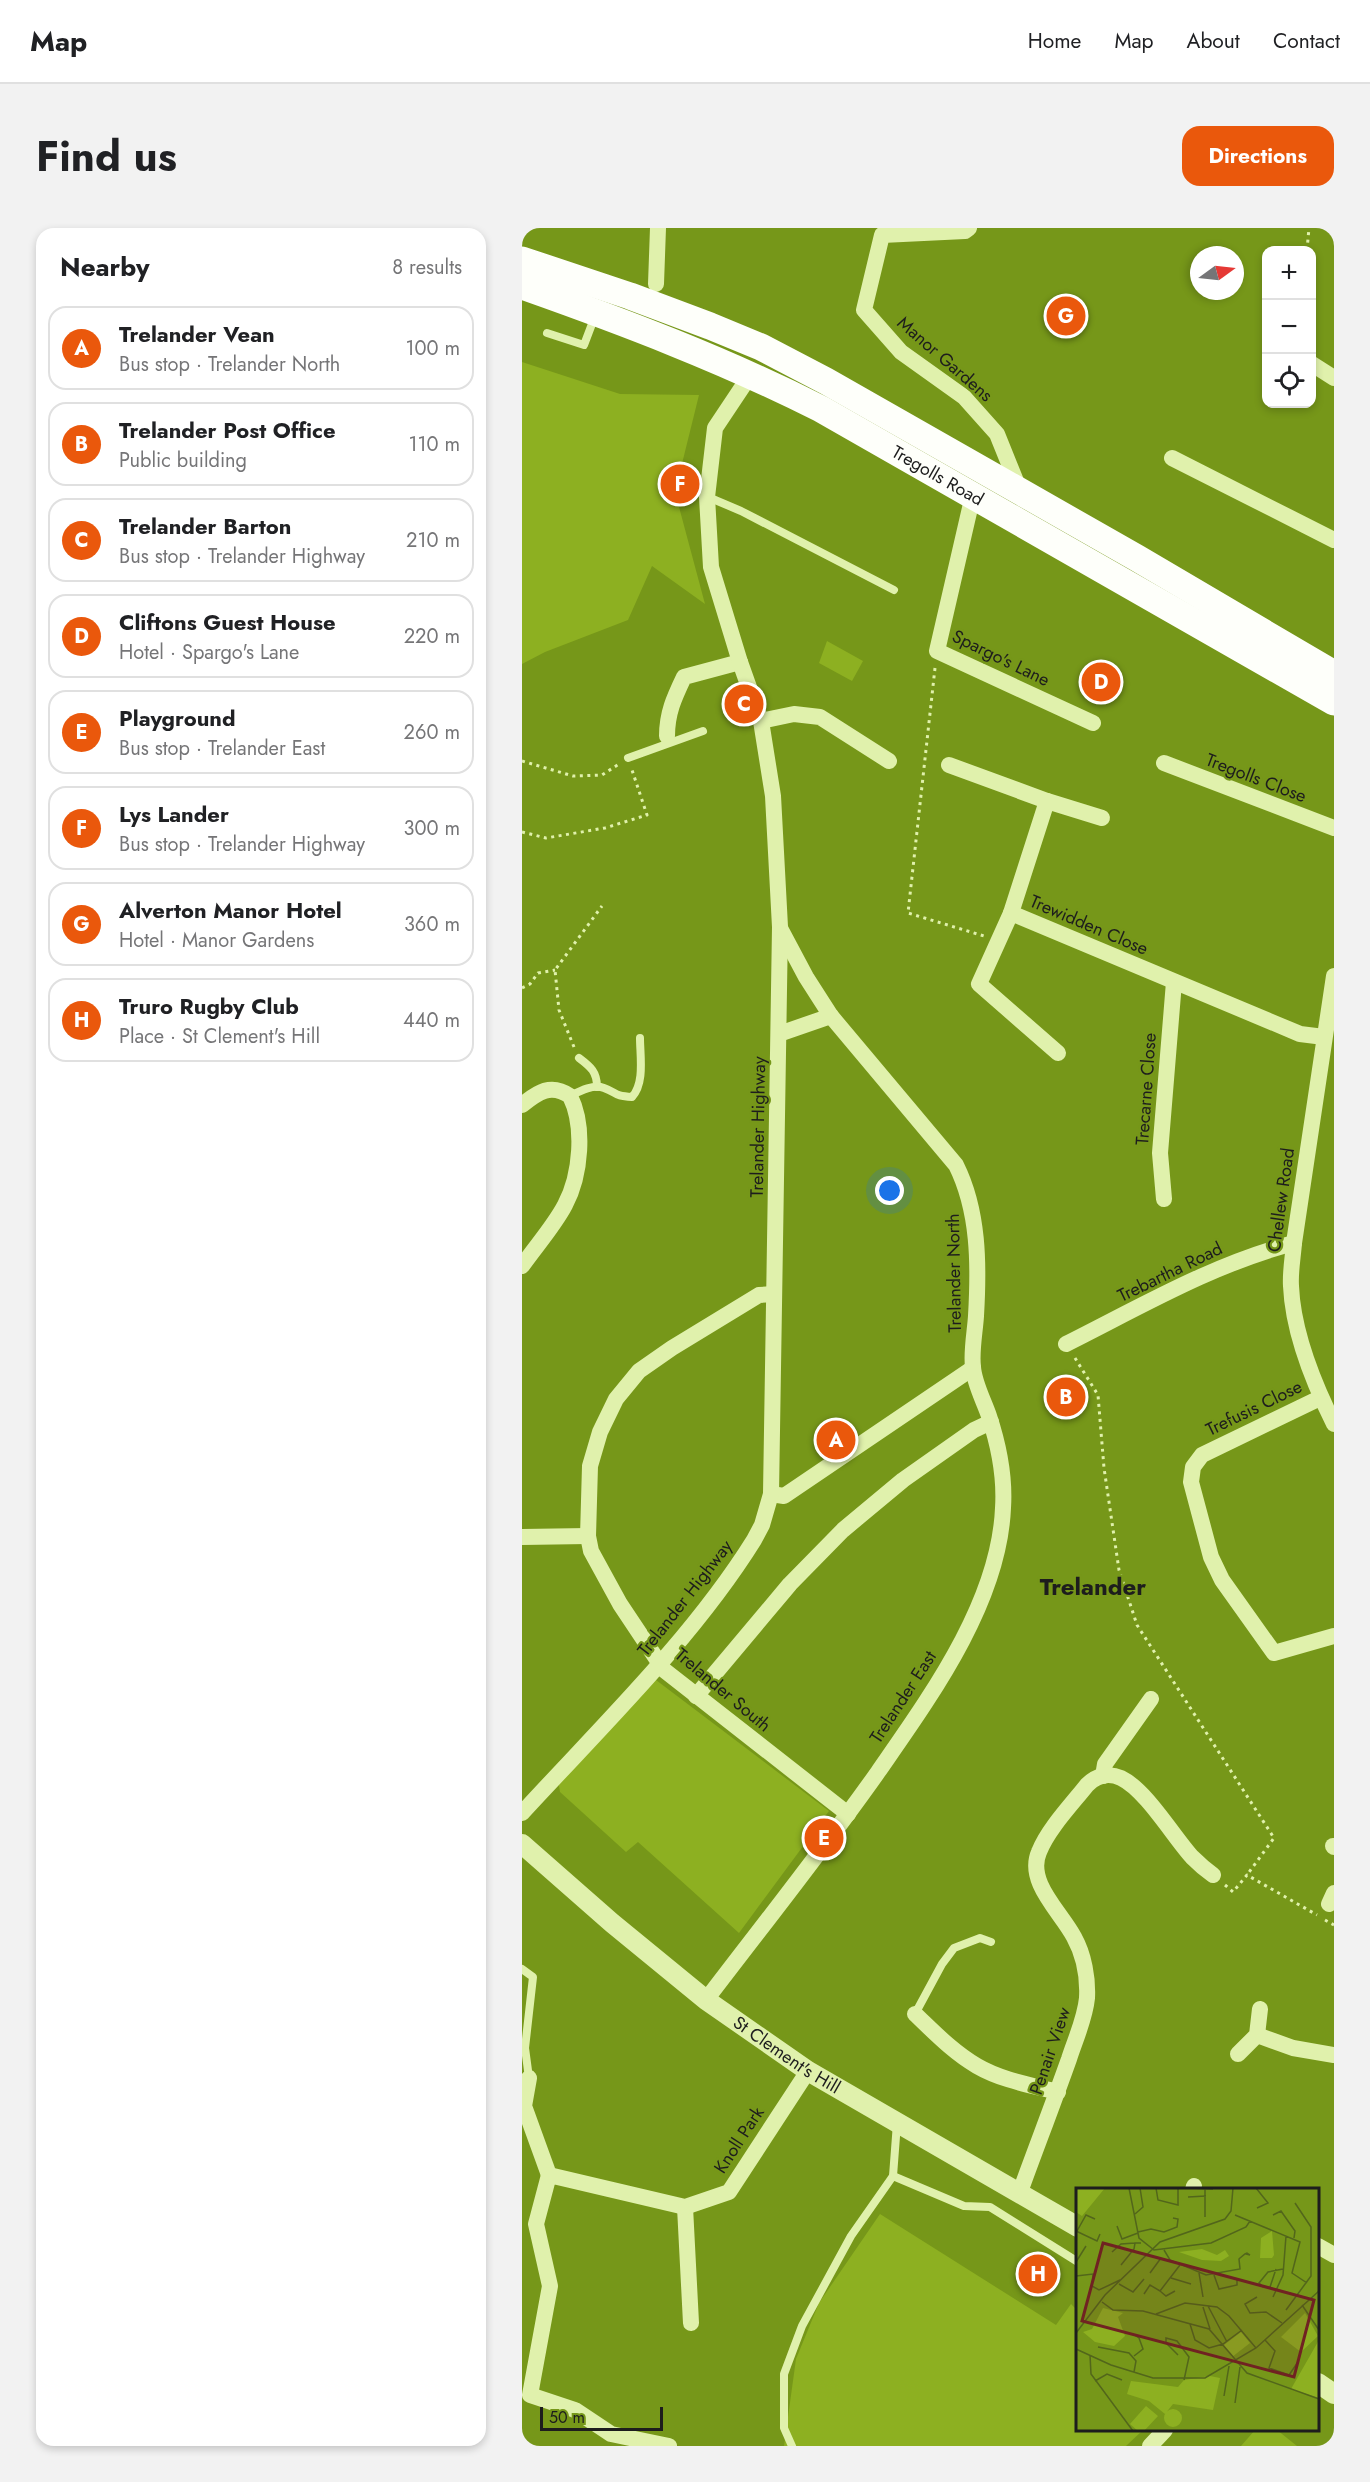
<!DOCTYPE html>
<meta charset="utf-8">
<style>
body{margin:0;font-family:Jost,sans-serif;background:#f2f2f2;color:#202124}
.controls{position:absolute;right:18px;top:18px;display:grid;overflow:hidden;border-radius:12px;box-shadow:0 3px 9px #0003}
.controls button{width:54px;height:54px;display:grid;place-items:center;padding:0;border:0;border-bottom:2px solid #e0e0e0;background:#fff;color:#202124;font:30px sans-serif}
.compass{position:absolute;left:668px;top:18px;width:54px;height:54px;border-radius:50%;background:#fff;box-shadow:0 3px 9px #0003;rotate:75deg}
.scale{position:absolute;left:18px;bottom:15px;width:123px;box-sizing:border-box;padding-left:6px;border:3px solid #1d1d1d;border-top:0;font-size:16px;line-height:21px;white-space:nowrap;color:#1d1d1d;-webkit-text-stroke:4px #769719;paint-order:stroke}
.you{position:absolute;left:368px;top:963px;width:21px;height:21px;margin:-15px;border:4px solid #fff;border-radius:50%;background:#1a73e8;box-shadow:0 0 0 9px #1a73e833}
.badge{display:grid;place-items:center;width:39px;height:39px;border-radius:50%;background:#ea580c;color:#fff;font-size:20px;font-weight:700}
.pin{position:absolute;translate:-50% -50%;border:3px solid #fff;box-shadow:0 2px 6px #0006}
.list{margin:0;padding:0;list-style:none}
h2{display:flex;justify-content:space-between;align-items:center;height:78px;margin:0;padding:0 24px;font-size:26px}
h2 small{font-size:20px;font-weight:400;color:#757577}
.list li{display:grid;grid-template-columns:39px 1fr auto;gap:18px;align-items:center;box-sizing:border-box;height:84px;margin:0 12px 12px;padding:0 12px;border:2px solid #e0e0e0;border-radius:18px}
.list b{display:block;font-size:22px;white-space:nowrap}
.list p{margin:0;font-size:20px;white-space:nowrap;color:#757577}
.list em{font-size:20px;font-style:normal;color:#757577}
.icon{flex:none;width:33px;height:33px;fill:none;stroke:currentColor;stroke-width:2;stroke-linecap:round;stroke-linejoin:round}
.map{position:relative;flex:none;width:812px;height:2218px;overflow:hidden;border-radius:18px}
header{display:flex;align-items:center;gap:36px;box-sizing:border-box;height:84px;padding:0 30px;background:#fff;border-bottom:2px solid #e0e0e0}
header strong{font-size:28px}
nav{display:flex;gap:33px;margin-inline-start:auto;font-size:21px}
.intro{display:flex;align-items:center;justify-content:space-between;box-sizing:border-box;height:144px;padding:0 36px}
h1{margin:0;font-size:42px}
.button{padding:15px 27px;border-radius:18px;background:#ea580c;color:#fff;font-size:21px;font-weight:700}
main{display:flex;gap:36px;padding:0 36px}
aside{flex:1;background:#fff;border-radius:18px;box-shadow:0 3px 9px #0003}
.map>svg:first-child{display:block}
.green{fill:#8db021}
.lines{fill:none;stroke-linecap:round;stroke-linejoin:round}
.path{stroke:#e0f1ac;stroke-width:3;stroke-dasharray:3 4.5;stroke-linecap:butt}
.service{stroke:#e0f1ac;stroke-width:8}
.minor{stroke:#e0f1ac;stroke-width:16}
.tertiary{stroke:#e0f1ac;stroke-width:20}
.trunk{stroke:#fefffa;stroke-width:27}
.labels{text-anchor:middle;stroke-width:4.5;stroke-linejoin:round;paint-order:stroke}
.street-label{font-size:18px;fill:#1d1d1d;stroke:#769719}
.district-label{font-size:24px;font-weight:bold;fill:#1d1d1d;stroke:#769719}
.inset-road{fill:none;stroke:#52661b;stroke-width:1.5}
.view{fill:#702222;fill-opacity:0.15;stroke:#702222;stroke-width:3}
.inset-edge{fill:none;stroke:#1d1d1d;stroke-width:3}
</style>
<header>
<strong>Map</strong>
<nav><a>Home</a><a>Map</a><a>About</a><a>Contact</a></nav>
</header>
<div class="intro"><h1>Find us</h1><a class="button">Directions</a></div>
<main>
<aside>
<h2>Nearby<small>8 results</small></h2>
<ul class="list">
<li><span class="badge">A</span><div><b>Trelander Vean</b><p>Bus stop · Trelander North</p></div><em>100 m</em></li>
<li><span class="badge">B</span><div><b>Trelander Post Office</b><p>Public building</p></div><em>110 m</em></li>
<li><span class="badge">C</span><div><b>Trelander Barton</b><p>Bus stop · Trelander Highway</p></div><em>210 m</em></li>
<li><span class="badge">D</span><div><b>Cliftons Guest House</b><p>Hotel · Spargo's Lane</p></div><em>220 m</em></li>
<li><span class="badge">E</span><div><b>Playground</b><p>Bus stop · Trelander East</p></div><em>260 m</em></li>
<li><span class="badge">F</span><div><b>Lys Lander</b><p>Bus stop · Trelander Highway</p></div><em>300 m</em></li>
<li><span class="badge">G</span><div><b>Alverton Manor Hotel</b><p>Hotel · Manor Gardens</p></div><em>360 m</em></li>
<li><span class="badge">H</span><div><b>Truro Rugby Club</b><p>Place · St Clement's Hill</p></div><em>440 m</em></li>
</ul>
</aside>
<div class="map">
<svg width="812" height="2218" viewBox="0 0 812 2218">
<rect width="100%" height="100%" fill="#769719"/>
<!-- green -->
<g class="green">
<polygon points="0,134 98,166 177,167 153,264 183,376 130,338 106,392 23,424 0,436"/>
<polygon points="305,413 341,433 330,453 297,435"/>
<polygon points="130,1449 307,1583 217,1705 116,1614 104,1624 38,1564 36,1552"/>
<polygon points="358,1986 534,2097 549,2076 555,2082 556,2202 621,2202 604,2218 262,2218 274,2131 297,2075"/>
<polygon points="733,2202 755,2202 775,2218 719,2218"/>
</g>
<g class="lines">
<!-- path -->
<g class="path">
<polyline points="785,22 787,0"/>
<polyline points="413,440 386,685 462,708"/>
<polyline points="0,533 51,548 80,547 97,536"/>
<polyline points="0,604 24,610 83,600 125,587 109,539"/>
<polyline points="0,760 8,756 16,745 33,742"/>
<polyline points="52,819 37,782 33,742 80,678"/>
<polyline points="553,1130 576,1167 582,1240 597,1342 615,1397 752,1610 725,1647"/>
<polyline points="703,1657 711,1664 725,1647 795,1687"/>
<polyline points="803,1692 812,1697"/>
</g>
<!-- service -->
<g class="service">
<polyline points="25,105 62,117 73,88"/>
<polyline points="186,269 219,283 372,362"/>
<polyline points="106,530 181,503"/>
<path d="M57,830c12,9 18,14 18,29"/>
<path d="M48,868c10,-5 23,-12 34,-8 14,5 9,8 28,9 13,-14 8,-41 8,-59"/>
<polyline points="0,1741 11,1749 3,1820 7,1850"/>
<polyline points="393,1786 420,1736 432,1720 458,1710 469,1714"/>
<polyline points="371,1948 442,1978 468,1979 556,2034"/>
<polyline points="270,2218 262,2200 262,2146 280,2098 329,2008 371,1948 375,1895"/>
</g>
<!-- minor -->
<g class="minor">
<polyline points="447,0 443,3 360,7 342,82 379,124 442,169 475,206 498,263"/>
<polyline points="134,56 136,0"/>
<polyline points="790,136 812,150"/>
<polyline points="650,230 812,312"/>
<polyline points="451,267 415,423 571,495"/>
<polyline points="239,493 272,486 298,489 367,533"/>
<path d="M145,508c0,-23 7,-38 17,-59l56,-15"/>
<polyline points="642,535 812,600"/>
<polyline points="427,537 525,573 489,685 778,806 802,809"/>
<polyline points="525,573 580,590"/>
<polyline points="489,685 457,756 536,825"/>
<path d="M812,748l-40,267c-1,14 -4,29 -3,43 2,47 22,96 43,138"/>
<polyline points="257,806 309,788"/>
<path d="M0,877c16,-13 29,-22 48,-9 15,30 11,79 -5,109 -11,21 -29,41 -43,61"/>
<polyline points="642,971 638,925 652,754"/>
<polyline points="252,1066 237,1067 150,1120 117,1143 94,1171 78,1204 68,1238 66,1308 69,1323 98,1376 142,1442 326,1586"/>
<path d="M544,1116c74,-37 147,-80 228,-101"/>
<polyline points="798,1170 680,1227 671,1239 669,1254 689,1329 700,1352 752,1425 812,1408"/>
<polyline points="249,1266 262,1268 451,1140"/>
<polyline points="0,1309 66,1308"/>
<polyline points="174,1468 268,1356 321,1302 381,1252 452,1202 469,1194"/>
<polyline points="581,1548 583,1536 629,1471"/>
<path d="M0,1585c78,-85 171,-175 232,-273l8,-15 9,-31 9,-567 -7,-131 -12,-75 -21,-59 -29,-95 -4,-70 8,-69 36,-54"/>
<polyline points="811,1618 812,1619"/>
<polyline points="807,1676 812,1665"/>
<path d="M184,1772c57,-75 117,-150 172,-228 52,-75 121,-169 125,-264 2,-31 -4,-62 -14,-92 -5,-15 -15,-33 -16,-49 -2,-16 2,-35 3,-51 3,-51 3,-105 -20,-151l-125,-149 -25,-39 -25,-47"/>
<path d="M393,1786c19,18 38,38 62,52 24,14 53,19 81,26"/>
<polyline points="735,1807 771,1820 812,1827"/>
<polyline points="716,1826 735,1807 738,1781"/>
<polyline points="7,1850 2,1878 27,1947"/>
<polyline points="671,1962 672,1958"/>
<path d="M498,1964c16,-44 33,-88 49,-133 6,-19 16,-40 18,-61 1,-20 -3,-43 -13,-61 -13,-25 -48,-55 -35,-85 9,-23 33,-48 48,-67 9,-9 21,-13 34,-7 25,12 52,58 71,79 7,7 14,13 21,18"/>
<polyline points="163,1979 169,2095"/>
<polyline points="796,2018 812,2027"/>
<polyline points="147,2218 89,2206 53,2182 8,2167 28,2058 14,1996 27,1947 163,1979 207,1964 286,1843"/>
<polyline points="628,2218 643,2202"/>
</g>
<!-- tertiary -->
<g class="tertiary">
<path id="s1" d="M0,1616l90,79 94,77 102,71 270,156"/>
<polyline points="796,2155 812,2166"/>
</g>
<!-- trunk -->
<g class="trunk">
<polyline points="0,32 108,68 188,98 239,119 304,153 615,330 812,446"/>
<path id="s2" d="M0,58c102,36 202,74 299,123l513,293"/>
</g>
</g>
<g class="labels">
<!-- street labels -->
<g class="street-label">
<text transform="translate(423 131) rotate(41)" y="6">Manor Gardens</text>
<text dy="6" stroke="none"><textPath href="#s2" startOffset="458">Tregolls Road</textPath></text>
<text transform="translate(479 430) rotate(26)" y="6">Spargo's Lane</text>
<text transform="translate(734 550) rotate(21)" y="6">Tregolls Close</text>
<text transform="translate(567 697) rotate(23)" y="6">Trewidden Close</text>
<text transform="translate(624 861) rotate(-86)" y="6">Trecarne Close</text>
<text transform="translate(236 899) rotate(-89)" y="6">Trelander Highway</text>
<text transform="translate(759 972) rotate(-82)" y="6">Chellew Road</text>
<text transform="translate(648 1044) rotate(-26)" y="6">Trebartha Road</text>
<text transform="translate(432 1045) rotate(-91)" y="6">Trelander North</text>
<text transform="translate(732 1180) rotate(-26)" y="6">Trefusis Close</text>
<text transform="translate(163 1370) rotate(-52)" y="6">Trelander Highway</text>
<text transform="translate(201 1462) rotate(40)" y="6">Trelander South</text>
<text transform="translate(381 1469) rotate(-57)" y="6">Trelander East</text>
<text transform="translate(528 1823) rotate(-71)" y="6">Penair View</text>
<text dy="6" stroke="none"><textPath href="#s1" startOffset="339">St Clement's Hill</textPath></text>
<text transform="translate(217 1912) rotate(-57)" y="6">Knoll Park</text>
</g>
<!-- district labels -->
<g class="district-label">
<text x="571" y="1367">Trelander</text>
</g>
</g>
<!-- overview -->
<g transform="translate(554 1960)">
<rect width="243" height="243" fill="#769719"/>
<path d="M0,0h29l-23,28 -6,-4zM196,43l2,24 -2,3h-12l1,-20zM126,61l15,6 8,-5 4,6 -8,5 -19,-1 -23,-8zM27,120l20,5 -5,4 7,19 -11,10 -19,-4 -12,-10 9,-3zM229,125l13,23 -17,16 -20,-15zM165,144l9,11 -18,14 -8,-12zM243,152v58l-28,-9zM134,188l10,2 -7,32 -40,-6 -8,10 -16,-13 -22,-7 4,-13 47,6 6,-7zM70,218l12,10 -14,15h-6l-8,-7zM88 230a9 9 0 1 1 18 0a9 9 0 1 1-18 0Z" fill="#8db021"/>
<path class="inset-road" d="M53,0l10,50 15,12 57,-7 35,-16 4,-6M80,0l2,12 20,5v-17M114,0l23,1M180,0l12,15 -11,5M129,1v28M112,9l18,-1M59,26l8,-7 -3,-19M159,27l65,27 -8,31 15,10M197,27l8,-4 14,20 -1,7M41,38l5,13 16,-6M0,43l21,10 3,-7M1,43l9,-16 9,4M62,44l13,-3 13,3 13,-5 1,-8 -5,-1M88,62l6,10 36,15 34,-6 -1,-10 1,-1 5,-4 2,-1 3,2 -4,-1M36,64l9,-8 14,-1M0,74l10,-16M45,77l13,-16 1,-6h6M74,85l11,-15M123,85l4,24M138,87l5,14 18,-4v-6M0,88l17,-2 -1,12 7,4 21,-10M95,90l20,6M43,96l14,8 11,-13M187,99l-4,-4 9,-11 15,-3M194,99l6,-18M84,103l6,5 9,-5M68,106l6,-9 10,6 20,-26M181,109l-12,7 5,9 16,-1 16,11M197,109l10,-22 3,-39M26,114l11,8 30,1 66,18 38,44 72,26M226,117l17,25M132,118l19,36M127,119l7,22M210,122l25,-34v-49l-16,-24M80,126l29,-11 32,4 12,9 27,32M114,136l5,16 14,8 14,-4 19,-14M0,145l29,-38 55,-53 65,-23 6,-8 2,-23M57,146l6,4 4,11 -9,7M189,152l10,11 -6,17 20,7 9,-13M22,159l31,6 7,8 -2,11M0,161l35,16 42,13h52l51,-30 63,-57M14,167l1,19 42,57M102,167l-12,-12v-5l11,3 12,16 -5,23M19,193l12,-7 15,6M148,208l5,-30M159,215l5,-36"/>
<path class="view" d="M27,55l211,57 -20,77 -212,-56z"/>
<rect width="243" height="243" class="inset-edge"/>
</g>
</svg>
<div class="controls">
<button>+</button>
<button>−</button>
<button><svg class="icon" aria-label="locate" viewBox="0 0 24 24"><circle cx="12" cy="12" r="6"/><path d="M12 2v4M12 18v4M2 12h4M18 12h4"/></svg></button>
</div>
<svg class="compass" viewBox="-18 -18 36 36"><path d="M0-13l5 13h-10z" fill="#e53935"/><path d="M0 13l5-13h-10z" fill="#757577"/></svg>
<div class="scale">50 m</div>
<div class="you"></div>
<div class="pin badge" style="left:314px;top:1212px">A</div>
<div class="pin badge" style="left:544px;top:1169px">B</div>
<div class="pin badge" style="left:222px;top:476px">C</div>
<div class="pin badge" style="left:579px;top:454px">D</div>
<div class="pin badge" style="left:302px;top:1610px">E</div>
<div class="pin badge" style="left:158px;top:256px">F</div>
<div class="pin badge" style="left:544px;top:88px">G</div>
<div class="pin badge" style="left:516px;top:2046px">H</div>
</div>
</main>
